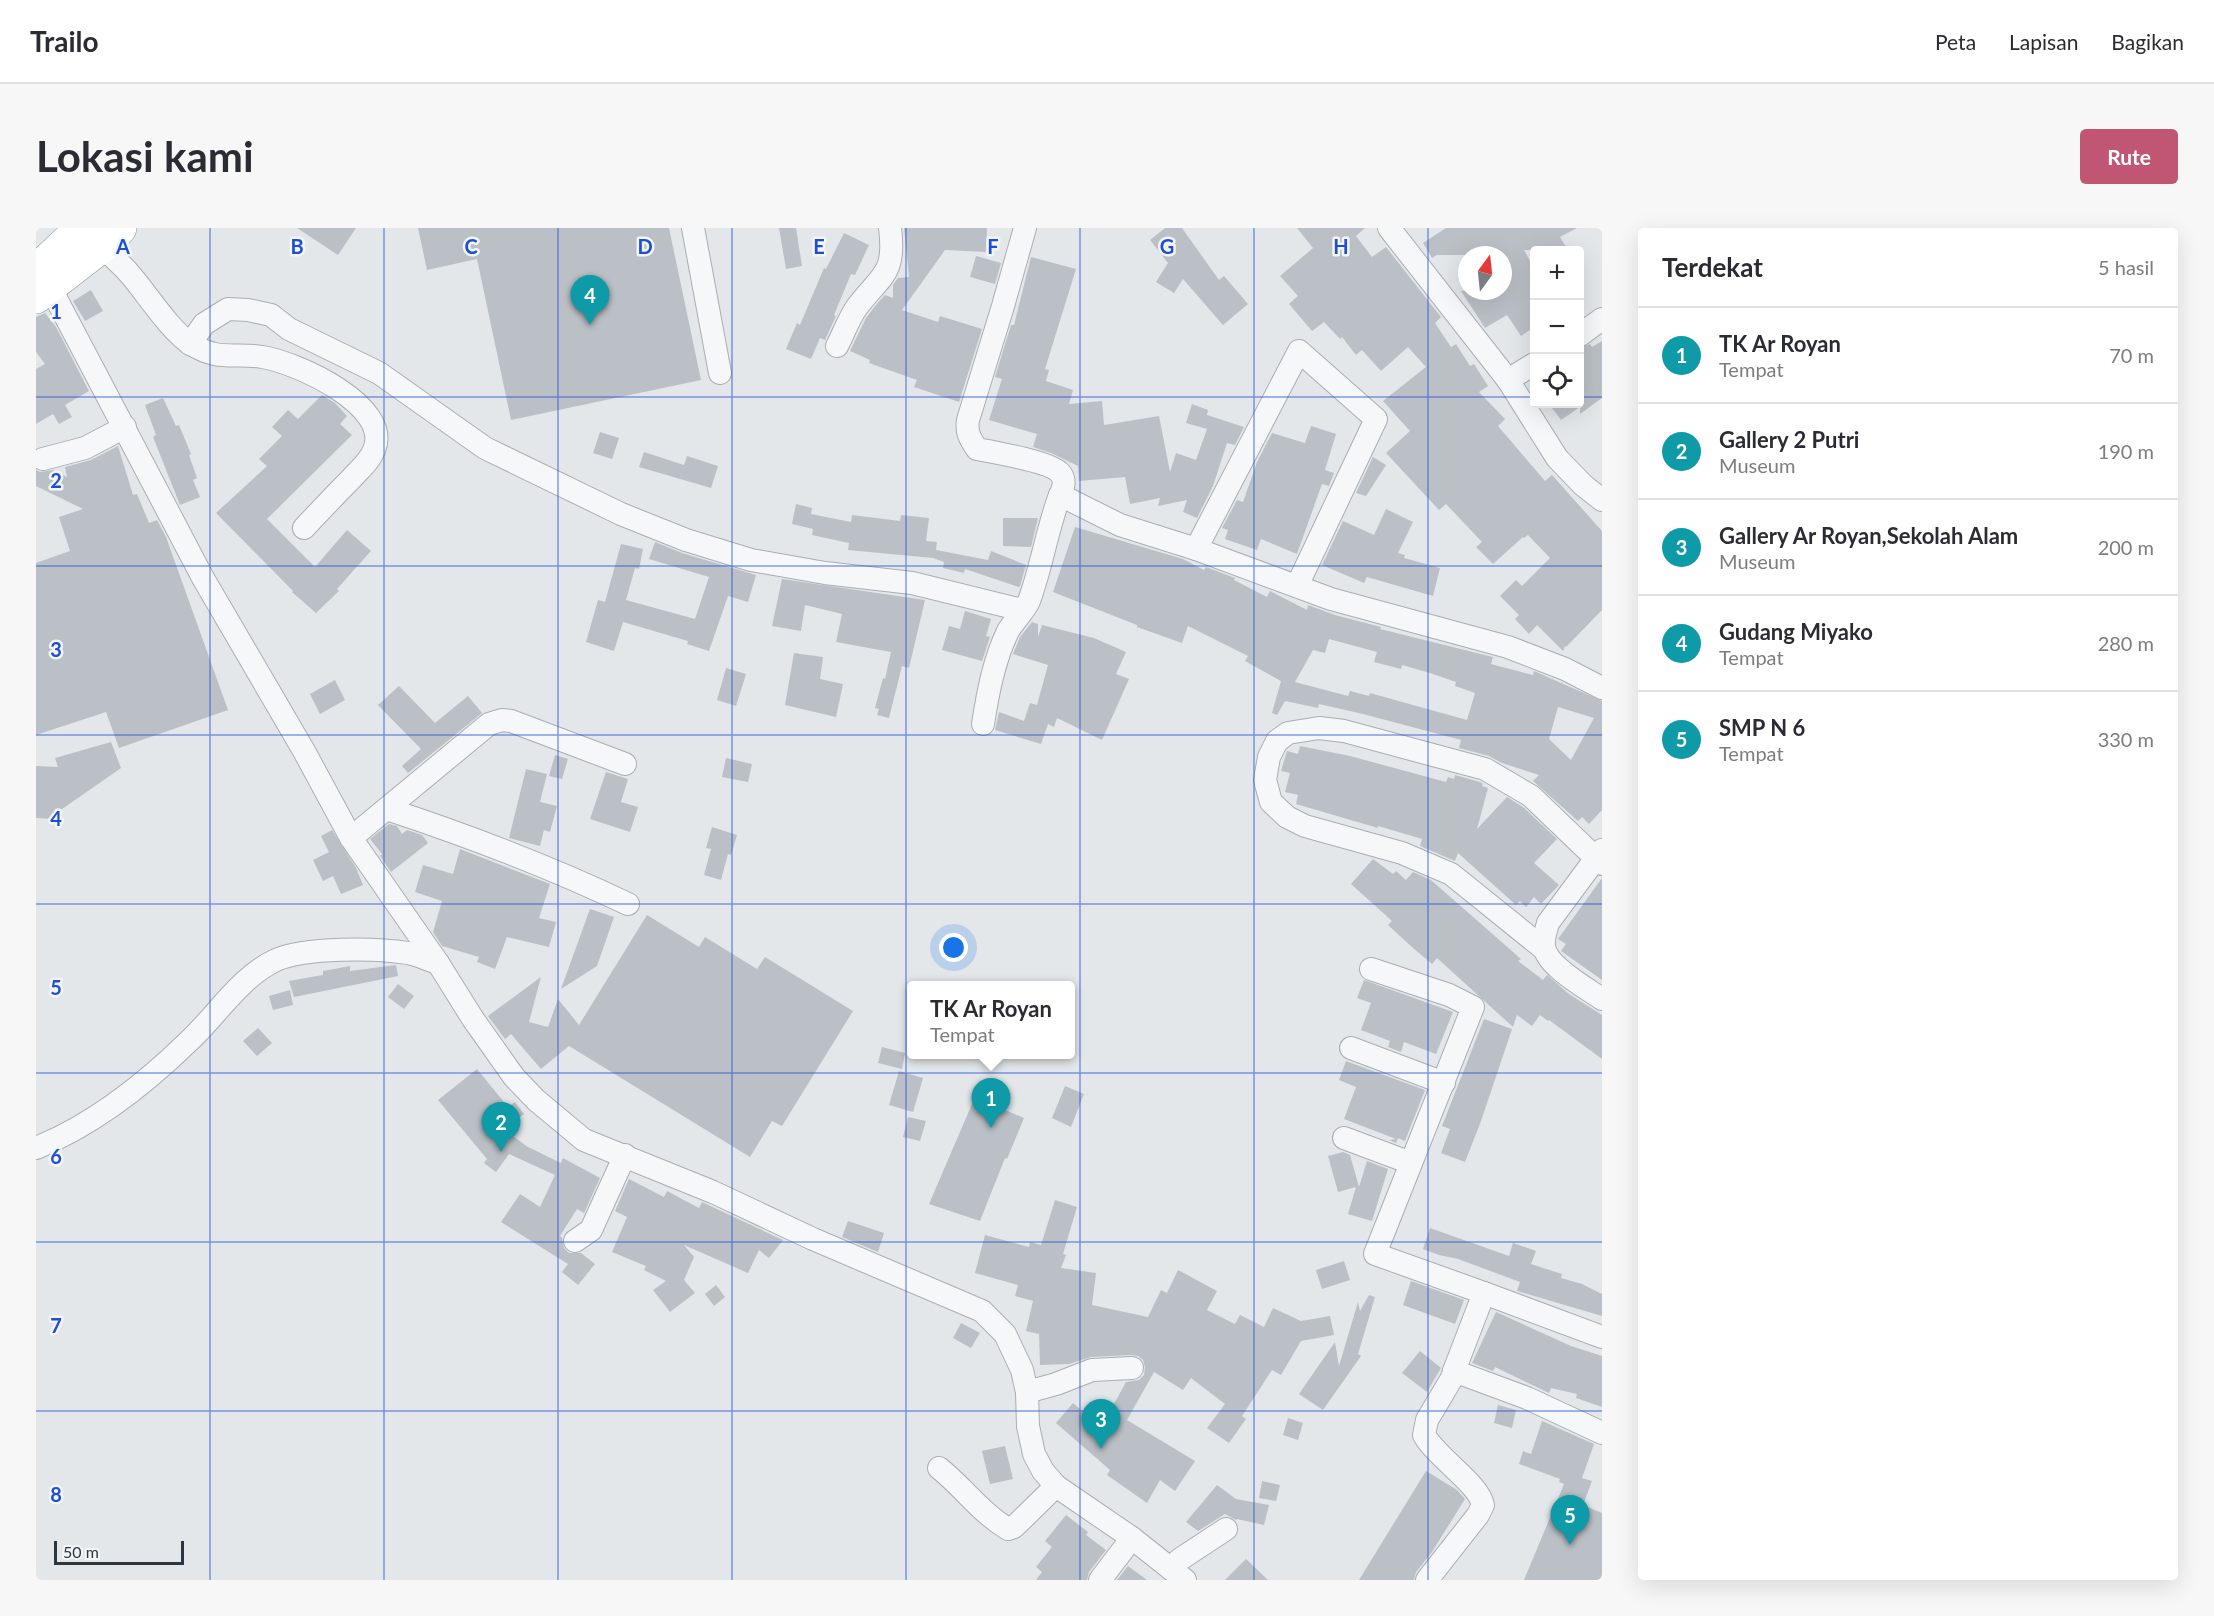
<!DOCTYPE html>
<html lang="id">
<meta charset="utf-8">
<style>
body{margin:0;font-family:Lato,sans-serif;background:#f7f7f7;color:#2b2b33}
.controls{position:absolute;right:18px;top:18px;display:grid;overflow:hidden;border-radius:6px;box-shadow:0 6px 24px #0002}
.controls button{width:54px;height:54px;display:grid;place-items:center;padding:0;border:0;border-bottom:2px solid #e1e1e2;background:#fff;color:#2b2b33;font:30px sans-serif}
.compass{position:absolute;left:1422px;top:18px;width:54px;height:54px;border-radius:50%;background:#fff;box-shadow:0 6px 24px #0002;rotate:15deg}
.scale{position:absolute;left:18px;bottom:15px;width:130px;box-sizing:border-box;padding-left:6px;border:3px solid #2d3640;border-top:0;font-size:16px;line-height:21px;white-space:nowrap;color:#2d3640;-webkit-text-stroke:4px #f3f5f7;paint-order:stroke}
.you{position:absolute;left:918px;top:720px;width:21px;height:21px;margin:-15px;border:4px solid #fff;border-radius:50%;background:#1a73e8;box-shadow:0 0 0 9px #1a73e833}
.badge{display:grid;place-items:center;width:39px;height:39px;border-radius:50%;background:#c05673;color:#fff;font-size:20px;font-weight:700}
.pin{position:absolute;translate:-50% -50px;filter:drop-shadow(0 2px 3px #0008)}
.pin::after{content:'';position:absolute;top:32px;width:21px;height:18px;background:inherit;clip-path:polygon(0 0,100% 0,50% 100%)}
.popup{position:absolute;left:871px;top:753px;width:168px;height:78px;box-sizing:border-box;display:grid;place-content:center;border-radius:6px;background:#fff;filter:drop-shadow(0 2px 4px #0005);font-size:20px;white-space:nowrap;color:#7c7c81}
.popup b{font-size:22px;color:#2b2b33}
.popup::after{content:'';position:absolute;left:50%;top:100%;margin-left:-12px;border:12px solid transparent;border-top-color:#fff}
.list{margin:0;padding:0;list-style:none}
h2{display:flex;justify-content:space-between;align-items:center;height:78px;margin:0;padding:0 24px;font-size:26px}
h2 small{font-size:20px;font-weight:400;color:#7c7c81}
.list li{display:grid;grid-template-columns:39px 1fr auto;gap:18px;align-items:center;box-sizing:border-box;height:96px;padding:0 24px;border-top:2px solid #e1e1e2}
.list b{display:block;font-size:22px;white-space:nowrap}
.list p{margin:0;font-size:20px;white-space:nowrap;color:#7c7c81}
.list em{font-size:20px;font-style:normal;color:#7c7c81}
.icon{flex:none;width:33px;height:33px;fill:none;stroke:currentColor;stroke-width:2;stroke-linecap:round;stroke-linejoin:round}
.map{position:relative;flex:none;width:1566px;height:1352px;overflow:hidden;border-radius:6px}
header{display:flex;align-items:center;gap:36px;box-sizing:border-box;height:84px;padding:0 30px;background:#fff;border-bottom:2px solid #e1e1e2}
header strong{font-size:28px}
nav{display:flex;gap:33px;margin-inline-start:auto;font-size:21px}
.intro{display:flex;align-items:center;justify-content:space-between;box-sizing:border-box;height:144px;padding:0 36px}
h1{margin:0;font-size:42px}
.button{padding:15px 27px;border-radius:6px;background:#c05673;color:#fff;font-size:21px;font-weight:700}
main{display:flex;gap:36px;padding:0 36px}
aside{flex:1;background:#fff;border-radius:6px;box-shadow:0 6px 24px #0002}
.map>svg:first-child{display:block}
.building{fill:#bbc0c6;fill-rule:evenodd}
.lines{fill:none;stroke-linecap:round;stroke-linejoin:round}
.minor-casing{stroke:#a9aeb4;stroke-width:24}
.highway-casing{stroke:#8c969f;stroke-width:34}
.minor{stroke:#f6f7f8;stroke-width:22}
.highway{stroke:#fff;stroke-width:33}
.grid{fill:none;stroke:#1d4ed8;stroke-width:1.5;stroke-opacity:0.55}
.grid-label{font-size:20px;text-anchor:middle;font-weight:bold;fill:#1d4ed8;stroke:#f3f5f7;stroke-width:5;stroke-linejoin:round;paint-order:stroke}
</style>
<header>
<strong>Trailo</strong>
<nav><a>Peta</a><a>Lapisan</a><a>Bagikan</a></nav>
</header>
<div class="intro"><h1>Lokasi kami</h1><a class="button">Rute</a></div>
<main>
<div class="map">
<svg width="1566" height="1352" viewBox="0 0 1566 1352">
<rect width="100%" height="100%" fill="#e3e7ea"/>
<!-- building -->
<g class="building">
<polygon points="261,0 320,0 302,27"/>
<polygon points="382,0 633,0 665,152 475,192 441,31 391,42"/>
<polygon points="743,0 760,0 766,38 750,41"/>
<polygon points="868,0 951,0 950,24 909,22 866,82 902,94 904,88 946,101 923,174 878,159 881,152 833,135 834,132 814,123 830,90 840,77 849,67 857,70 857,57 862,50 873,49"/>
<polygon points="1129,0 1146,0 1183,52 1188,48 1212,76 1187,97 1147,51 1138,65 1120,54 1132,35 1114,12"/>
<polygon points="1261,0 1329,0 1320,8 1336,29 1350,19 1405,89 1399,95 1415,119 1420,116 1434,138 1438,136 1452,158 1443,164 1469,191 1462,198 1509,253 1516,247 1566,303 1566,382 1530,419 1529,418 1527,423 1501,397 1493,406 1479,391 1483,387 1464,368 1480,352 1486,358 1514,330 1492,307 1488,310 1487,309 1457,336 1440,319 1446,314 1410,276 1403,282 1350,225 1374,203 1347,173 1390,139 1372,119 1345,143 1326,122 1320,127 1306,109 1304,111 1288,94 1276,103 1253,76 1262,68 1244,48 1277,20"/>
<polygon points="1410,0 1541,0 1524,9 1532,22 1488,22 1498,40 1498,99 1485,108 1471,87 1449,100 1425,63 1467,63 1467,27 1401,27 1396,30 1387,15"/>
<polygon points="808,5 833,17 819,47 815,46 798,87 800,88 789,112 784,110 775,131 750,121 761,95 764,97 788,40 790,41"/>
<polygon points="940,28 965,35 959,56 934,49"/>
<polygon points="995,29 1040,41 1009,141 1013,142 1010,153 1037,162 1033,176 1066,173 1068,197 1123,188 1134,244 1140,225 1160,232 1171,201 1150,195 1156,176 1172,182 1171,187 1208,199 1199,217 1191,215 1177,258 1161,290 1147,284 1151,272 1122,278 1124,270 1094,276 1089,249 1043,253 1042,238 1015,225 997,219 1001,206 953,192 966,151 959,149 975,97 978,97"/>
<polygon points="55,62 67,83 49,93 37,73"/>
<polygon points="9,85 20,99 53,163 29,177 36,189 23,196 17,186 0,196 0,141 9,136 0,124 0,89"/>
<polygon points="1566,113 1566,170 1544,186 1544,179 1525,192 1513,176 1544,176 1544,120 1554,116 1556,119"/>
<polygon points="286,167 299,175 311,188 304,196 316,207 231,291 279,339 311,302 335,323 301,361 303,363 280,385 256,364 257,363 180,285 231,238 223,231 246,208 236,199 252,182 262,191"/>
<polygon points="127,170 140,198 143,197 155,226 153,227 161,250 157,252 164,269 144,277 117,209 120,207 109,177"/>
<polygon points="1275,198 1300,206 1289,242 1298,245 1293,258 1286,256 1261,326 1225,311 1221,322 1189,311 1192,302 1186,300 1201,272 1207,274 1221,234 1236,205 1269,215"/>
<polygon points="564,204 583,210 576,231 557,225"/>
<polygon points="82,218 97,267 101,266 113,295 121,292 130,309 192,482 83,520 70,484 0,507 0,335 34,323 23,289 47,281 0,258 0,242 4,244 17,242 31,249 29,239 55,232"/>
<polygon points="608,224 648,237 651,228 682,238 675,260 603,239"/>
<polygon points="1337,229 1350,237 1330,268 1320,265"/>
<polygon points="760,276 776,280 775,286 815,294 816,287 864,293 865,287 893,290 890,313 901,314 900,322 952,332 955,323 990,337 984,358 983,359 929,341 928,345 907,340 908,334 897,330 812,322 813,315 776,307 777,301 756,296"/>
<polygon points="1350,281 1377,294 1362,325 1369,327 1368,330 1404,340 1397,368 1331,349 1328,355 1286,337 1307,293 1338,307"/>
<polygon points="967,290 1002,290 995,319 967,318"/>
<path d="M1039,299l108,32 21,11 2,-3 29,11 -1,2 33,17 3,-6 37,19 1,-5 27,10 46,12 -1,2 113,28 -2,7 42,11 1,-4 68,30v109l-13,14 -7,-7 -4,4 -45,-40 6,-6 -37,-12 -13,-7 -30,-8 2,-8 -98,-26 -44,-10 -1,4 -33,-7 -8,14 -5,-2 9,-32 -36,-20 3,-5 -60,-30 -6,17 -45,-16v-2l-84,-33zM1293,411l48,13 -3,10 27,7 1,-4 28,8 26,9 -1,4 20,7 -8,27 -97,-27 -1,3 -19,-5 -2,5 -53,-14 18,-32 12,3zM1522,479l36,11 -23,42 -22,-21z"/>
<polygon points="619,314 646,325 720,347 712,374 692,368 673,423 651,416 652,413 587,394 578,423 550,414 562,372 569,374 585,316 607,321 603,341 599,340 590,372 659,391 673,349 613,331"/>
<polygon points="746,351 889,372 873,440 866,438 853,490 841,487 843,481 839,480 847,450 849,451 855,424 800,414 806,386 769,377 765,403 736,398"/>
<polygon points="929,383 955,391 950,408 954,409 946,433 906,422 913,398 924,401"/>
<polygon points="996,394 1002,396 1002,409 1006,397 1058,410 1090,424 1080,446 1093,451 1066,512 1021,490 1018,499 1012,496 1005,516 959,502 963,484 988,493 994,475 1001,477 1012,437 977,426 984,409"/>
<polygon points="758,425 787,429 784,451 807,456 800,489 749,477"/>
<polygon points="690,440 710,446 700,478 681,472"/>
<polygon points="299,452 309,472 284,486 274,466"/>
<polygon points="363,458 399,495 432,468 446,485 372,545 366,538 385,521 342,477"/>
<polygon points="75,514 85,540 19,586 18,591 0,590 0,538 22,539 19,530"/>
<polygon points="1264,518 1314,528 1410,554 1412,549 1418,551 1419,547 1444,554 1447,556 1446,558 1452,560 1441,601 1471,569 1487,579 1521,611 1498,635 1523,657 1505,676 1498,669 1490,679 1484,673 1480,677 1422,625 1419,633 1384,618 1386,611 1342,598 1342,600 1260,576 1262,567 1249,564 1254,545 1245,543 1251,523 1262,526"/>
<polygon points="519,527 532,531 526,551 513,548"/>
<polygon points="690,530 716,536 712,554 686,549"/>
<polygon points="490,541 511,546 504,574 521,578 514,604 508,602 504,618 473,610"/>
<polygon points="570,544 592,551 585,574 602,579 594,604 554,591"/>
<polygon points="353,596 361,598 366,606 371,602 386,607 392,615 355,644 344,628 346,626 334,611"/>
<polygon points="676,599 701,607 695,627 692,626 685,652 668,647 675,621 670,620"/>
<polygon points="296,602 320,640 327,657 305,666 297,648 287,653 277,632 293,624 285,608"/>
<polygon points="424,621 514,656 503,690 520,694 513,719 471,709 459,741 441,734 443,729 406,718 397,704 406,673 379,664 387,637 417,646"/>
<polygon points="1337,631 1357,646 1360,643 1370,652 1377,644 1395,652 1485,731 1482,733 1507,752 1511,747 1533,766 1566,787 1566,831 1513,792 1512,793 1504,787 1496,798 1481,787 1477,799 1401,730 1396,736 1377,720 1352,697 1356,693 1315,656"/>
<polygon points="1566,650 1566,752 1525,723 1530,716 1522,711"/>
<polygon points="554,681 578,689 561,738 525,761"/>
<polygon points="611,687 663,719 669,709 721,741 729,729 817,783 746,898 736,893 714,929 533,818 505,841 475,806 469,811 452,788 505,749 493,794 512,799 522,771 543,797"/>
<polygon points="360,737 362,748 258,769 253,753 287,747 287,743 314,738 314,743"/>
<polygon points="1328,752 1417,784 1400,826 1368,814 1365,824 1352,819 1354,813 1325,802 1335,775 1321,770"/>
<polygon points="362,756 378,768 368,781 352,769"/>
<polygon points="254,762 257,777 237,782 233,768"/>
<polygon points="1448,791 1476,801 1445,893 1429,934 1405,925 1414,901 1406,898"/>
<polygon points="222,800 236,815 221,828 207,813"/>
<polygon points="846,819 869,825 866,841 842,835"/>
<polygon points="1310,833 1389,862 1369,913 1362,910 1360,915 1353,912 1360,911 1308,891 1320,859 1303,852"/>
<polygon points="441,841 472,879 479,874 488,886 468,902 492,919 525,935 527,930 564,950 548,985 541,981 524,1008 526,1010 528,1020 533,1025 545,1025 559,1036 542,1057 526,1044 532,1036 465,994 484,966 504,979 519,947 473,926 460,944 448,935 451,931 402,872"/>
<polygon points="863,843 887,850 877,884 853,877"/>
<polygon points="1029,858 1048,866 1035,899 1016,890"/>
<polygon points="939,869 988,890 971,931 969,930 944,993 893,976"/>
<polygon points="872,889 890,893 884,913 867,909"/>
<polygon points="1307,924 1314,927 1323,959 1331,933 1352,941 1336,993 1312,986 1320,959 1302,964 1292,928"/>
<polygon points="593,951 628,969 631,963 663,980 666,974 747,1012 733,1030 723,1022 712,1045 648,1017 658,1029 648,1052 659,1065 634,1084 617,1062 630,1053 608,1042 610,1038 576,1024 591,989 579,983"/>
<polygon points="1019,972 1041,979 1027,1026 1030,1027 1025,1040 1060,1045 1056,1077 1112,1089 1125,1062 1131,1065 1142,1042 1181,1063 1171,1082 1199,1096 1204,1087 1228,1099 1237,1080 1265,1093 1294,1088 1298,1107 1265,1113 1245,1147 1236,1142 1206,1188 1210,1191 1193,1215 1171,1200 1189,1176 1155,1150 1147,1162 1118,1144 1091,1192 1159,1233 1139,1263 1124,1252 1111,1275 1071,1247 1074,1242 1020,1195 1037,1175 1061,1196 1079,1174 1090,1154 1103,1152 1108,1147 1109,1139 1107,1132 1102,1128 1095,1127 1055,1129 1033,1136 1004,1137 1003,1106 990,1103 997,1073 979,1068 982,1057 939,1045 949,1007 993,1019 994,1014 1005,1017"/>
<polygon points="812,993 848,1005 842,1024 806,1009"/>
<polygon points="1394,1000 1473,1028 1477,1015 1500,1023 1495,1036 1526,1046 1525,1050 1546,1056 1566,1066 1566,1088 1481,1063 1484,1054 1422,1031 1403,1027 1387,1021"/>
<polygon points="1308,1033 1314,1052 1286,1061 1280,1042"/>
<polygon points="1375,1053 1428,1072 1419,1096 1367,1077"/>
<polygon points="680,1057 689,1069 678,1078 669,1066"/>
<polygon points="1333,1067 1339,1069 1322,1126 1325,1128 1287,1182 1263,1166 1299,1114 1303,1138 1322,1074 1324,1083"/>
<polygon points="1460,1084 1535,1118 1566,1128 1566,1179 1540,1170 1541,1166 1515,1160 1513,1165 1459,1139 1457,1143 1436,1135"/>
<polygon points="925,1095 944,1105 935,1120 917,1110"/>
<polygon points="1384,1123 1405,1140 1391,1164 1366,1145"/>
<polygon points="1462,1177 1480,1182 1476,1200 1458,1195"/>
<polygon points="1252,1190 1267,1195 1262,1212 1247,1207"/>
<polygon points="1506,1193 1558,1216 1546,1250 1556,1253 1547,1277 1566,1285 1566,1352 1488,1352 1528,1256 1523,1254 1524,1251 1483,1236 1487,1223 1495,1226"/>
<polygon points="969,1218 977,1251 954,1256 946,1223"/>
<polygon points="1390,1243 1421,1262 1429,1271 1396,1324 1380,1344 1378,1352 1323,1352"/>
<polygon points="1226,1253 1244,1257 1240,1273 1223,1270"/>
<polygon points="1181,1257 1200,1271 1233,1277 1228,1297 1201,1291 1200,1292 1189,1286 1162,1303 1150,1294"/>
<polygon points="1030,1287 1052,1304 1050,1307 1070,1322 1053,1344 1051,1352 1000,1352 1006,1344 1000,1339 1016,1319 1009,1313"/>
<polygon points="1210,1331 1232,1352 1189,1352"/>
<polygon points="1092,1338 1111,1352 1081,1352"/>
</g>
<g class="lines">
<!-- minor casing -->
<g class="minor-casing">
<g id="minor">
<polyline points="657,0 684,145"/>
<path d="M989,0l-22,78 -35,114c-2,12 2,19 9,29 16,3 74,13 83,24 6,7 4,14 0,22l60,30 76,24 135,50 177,48 57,22 37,19"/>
<polyline points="1353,0 1472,152 1521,230 1547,257 1566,272"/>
<path d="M66,18c8,9 18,17 26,26 18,20 42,59 63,72 29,18 43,8 71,13 34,5 131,49 112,93 -4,11 -15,20 -23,29 -16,16 -32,33 -47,49"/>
<polyline points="14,59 167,350 268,523 315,610 402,735 437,791 478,849 500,872 548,912 677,964 777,1011 946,1083 969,1106 986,1142 991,1164 992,1198 998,1226 1007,1243 1020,1258 1096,1310 1149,1352"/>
<polyline points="1544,107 1566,91"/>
<polyline points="154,116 168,96 192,81 212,82 235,87 253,101 343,145 449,220 585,286 650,312 715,332 789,345 876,355 986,382"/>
<path d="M801,118c7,-13 12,-28 20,-39 24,-32 39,-32 33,-79"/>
<polyline points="1472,152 1498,136"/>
<polyline points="7,231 49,220 89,199"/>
<polyline points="1160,321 1263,123 1340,191 1261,358"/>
<path d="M947,496c5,-32 11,-64 25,-93 6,-10 17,-21 21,-30 13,-35 18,-72 31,-106"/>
<path d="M351,581c82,27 163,58 241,95"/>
<polyline points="315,610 453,496 466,492 475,493 589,536"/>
<path d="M1566,622l-54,73c-2,8 -5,15 -4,23 2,20 42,42 58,53"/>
<polyline points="1508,721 1415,646 1366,625 1269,598 1251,589 1235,574 1229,552 1233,529 1241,513 1252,505 1283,500 1308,503 1449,541 1495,568 1566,636"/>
<polyline points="1335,741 1413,767 1437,779 1339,1026 1448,1065 1418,1143"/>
<polyline points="1315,820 1408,855"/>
<polyline points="1308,910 1375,935"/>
<path d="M0,920c57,-23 109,-64 153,-107 28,-26 51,-64 87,-81 30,-13 99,-12 132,-7 10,2 20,7 30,10"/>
<polyline points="539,1013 555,1002 589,927"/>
<polyline points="1448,1065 1566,1109"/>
<polyline points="991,1164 1020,1156 1056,1142 1096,1140"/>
<path d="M903,1240c24,19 42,45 69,61l6,-2 42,-41"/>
<polyline points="1135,1341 1143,1332 1190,1301"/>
<polyline points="1064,1352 1096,1310"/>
<path d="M1391,1352l51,-65 5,-10c-4,-21 -46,-47 -59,-70l3,-15 25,-42 2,-7 73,27 75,35"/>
</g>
</g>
<!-- highway casing -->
<g class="highway-casing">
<g id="highway">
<polyline points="0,43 46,0"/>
<polyline points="0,69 66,18 84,0"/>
</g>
</g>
<!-- minor -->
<use href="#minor" class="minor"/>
<!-- highway -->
<use href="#highway" class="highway"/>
</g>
<!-- grid -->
<path class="grid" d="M174,0v1352M348,0v1352M522,0v1352M696,0v1352M870,0v1352M1044,0v1352M1218,0v1352M1392,0v1352M0,169h1498M1544,169h22M0,338h1566M0,507h1566M0,676h1566M0,845h1566M0,1014h1566M0,1183h1566"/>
<g class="grid-label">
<text x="87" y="26">A</text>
<text x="261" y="26">B</text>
<text x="435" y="26">C</text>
<text x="609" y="26">D</text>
<text x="783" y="26">E</text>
<text x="957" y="26">F</text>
<text x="1131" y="26">G</text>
<text x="1305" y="26">H</text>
<text x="20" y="91">1</text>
<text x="20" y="260">2</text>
<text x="20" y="429">3</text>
<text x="20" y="598">4</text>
<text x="20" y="767">5</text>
<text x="20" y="936">6</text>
<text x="20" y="1105">7</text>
<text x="20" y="1274">8</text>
</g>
</svg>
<div class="controls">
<button>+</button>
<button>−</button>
<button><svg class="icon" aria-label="locate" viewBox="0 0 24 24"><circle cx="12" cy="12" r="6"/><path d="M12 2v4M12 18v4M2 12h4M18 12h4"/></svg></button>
</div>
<svg class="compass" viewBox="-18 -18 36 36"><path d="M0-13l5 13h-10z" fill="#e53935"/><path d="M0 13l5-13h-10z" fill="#7c7c81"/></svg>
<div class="scale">50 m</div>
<div class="you"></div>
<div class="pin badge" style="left:955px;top:900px;background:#0f9aa8">1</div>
<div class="popup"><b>TK Ar Royan</b>Tempat</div>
<div class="pin badge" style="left:465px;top:924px;background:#0f9aa8">2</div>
<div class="pin badge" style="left:1065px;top:1221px;background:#0f9aa8">3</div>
<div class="pin badge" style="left:554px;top:97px;background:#0f9aa8">4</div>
<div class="pin badge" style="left:1534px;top:1317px;background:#0f9aa8">5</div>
</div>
<aside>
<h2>Terdekat<small>5 hasil</small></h2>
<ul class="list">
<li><span class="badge" style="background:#0f9aa8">1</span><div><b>TK Ar Royan</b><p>Tempat</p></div><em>70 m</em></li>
<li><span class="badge" style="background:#0f9aa8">2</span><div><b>Gallery 2 Putri</b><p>Museum</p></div><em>190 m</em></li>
<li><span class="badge" style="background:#0f9aa8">3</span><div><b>Gallery Ar Royan,Sekolah Alam</b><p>Museum</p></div><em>200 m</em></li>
<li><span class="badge" style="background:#0f9aa8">4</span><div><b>Gudang Miyako</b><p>Tempat</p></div><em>280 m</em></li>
<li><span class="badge" style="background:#0f9aa8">5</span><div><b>SMP N 6</b><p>Tempat</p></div><em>330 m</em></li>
</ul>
</aside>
</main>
